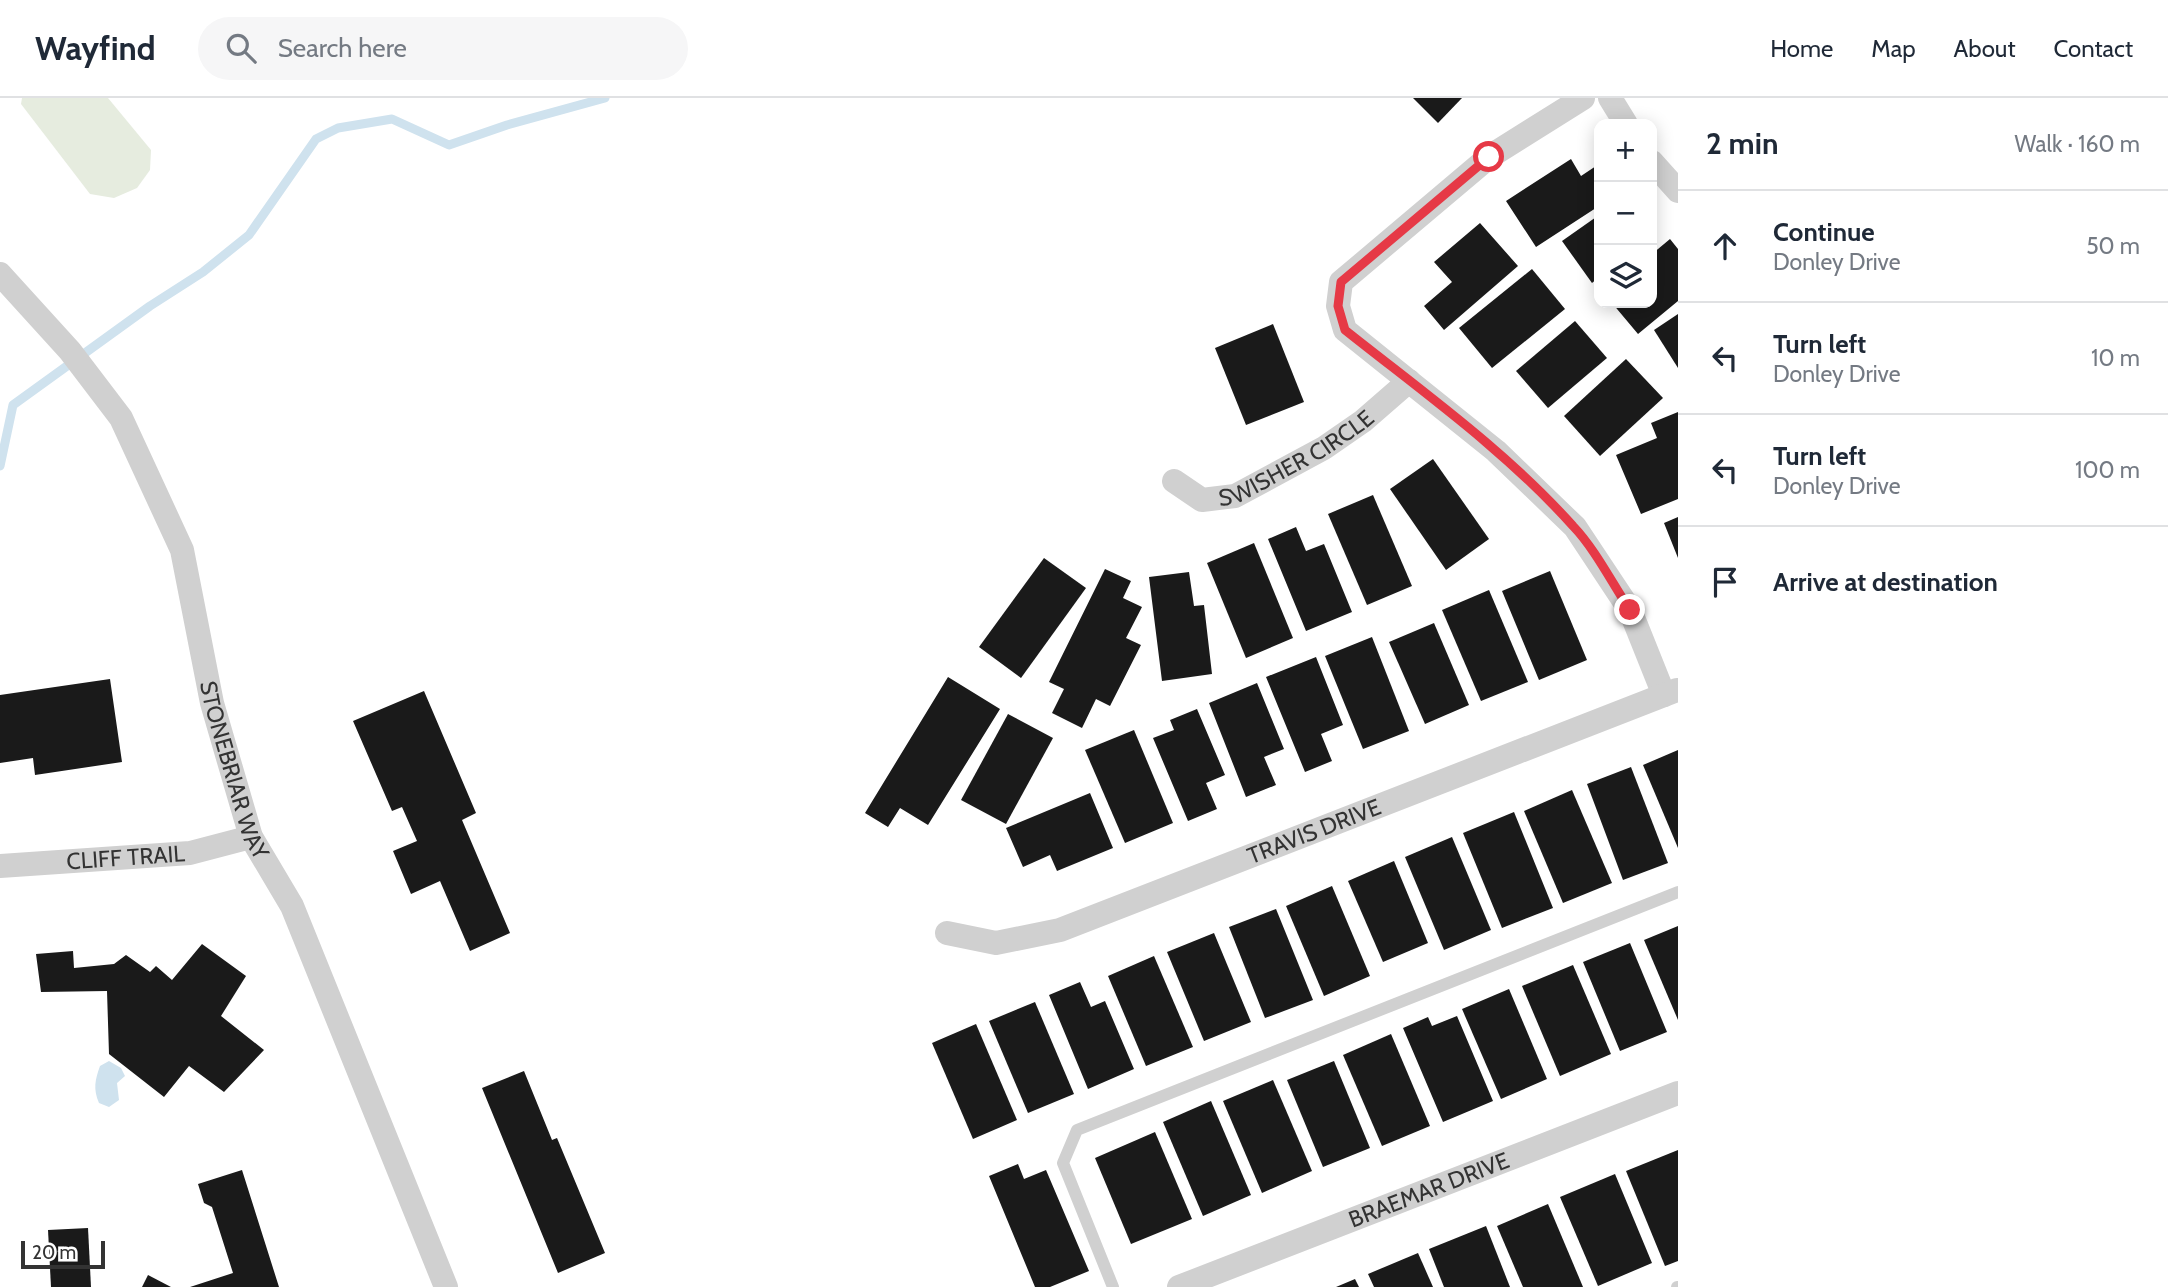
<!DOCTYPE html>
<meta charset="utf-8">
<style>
body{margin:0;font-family:Cabin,sans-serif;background:#f6f6f7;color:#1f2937}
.controls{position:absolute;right:21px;top:21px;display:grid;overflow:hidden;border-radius:14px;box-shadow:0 4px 18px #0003}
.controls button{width:63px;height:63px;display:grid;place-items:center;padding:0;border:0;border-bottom:2px solid #e0e1e3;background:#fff;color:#1f2937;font:35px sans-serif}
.scale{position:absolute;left:21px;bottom:18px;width:84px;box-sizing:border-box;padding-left:7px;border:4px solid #333;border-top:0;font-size:19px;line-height:24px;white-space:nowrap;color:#333;-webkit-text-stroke:5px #fff;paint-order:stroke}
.stop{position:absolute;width:21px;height:21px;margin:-16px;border:5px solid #e63946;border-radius:50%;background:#fff}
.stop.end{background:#e63946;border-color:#fff;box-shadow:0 2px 7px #0008}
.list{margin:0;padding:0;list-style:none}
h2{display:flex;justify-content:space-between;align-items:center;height:91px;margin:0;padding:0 28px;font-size:30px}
h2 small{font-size:23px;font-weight:400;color:#747a83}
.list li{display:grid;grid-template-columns:46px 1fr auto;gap:21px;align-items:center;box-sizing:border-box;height:112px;padding:0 28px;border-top:2px solid #e0e1e3}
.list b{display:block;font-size:26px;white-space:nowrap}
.list p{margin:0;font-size:23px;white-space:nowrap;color:#747a83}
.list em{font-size:23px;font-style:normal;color:#747a83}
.icon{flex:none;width:38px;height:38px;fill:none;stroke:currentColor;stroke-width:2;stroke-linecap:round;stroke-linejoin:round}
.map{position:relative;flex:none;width:1678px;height:1189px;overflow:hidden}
header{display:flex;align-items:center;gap:42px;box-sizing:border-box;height:98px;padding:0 35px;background:#fff;border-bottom:2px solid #e0e1e3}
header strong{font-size:33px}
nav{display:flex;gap:38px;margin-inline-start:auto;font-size:24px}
.search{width:490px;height:63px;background:#f6f6f7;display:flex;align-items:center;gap:18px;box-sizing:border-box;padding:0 24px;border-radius:38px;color:#747a83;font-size:26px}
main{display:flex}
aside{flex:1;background:#fff}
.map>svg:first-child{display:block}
.green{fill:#e6ecdf}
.water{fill:#cfe2ee}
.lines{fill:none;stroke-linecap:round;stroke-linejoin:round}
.stream{stroke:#cfe2ee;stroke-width:9}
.building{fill:#1a1a1a}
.service{stroke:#d0d0d0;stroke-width:12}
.minor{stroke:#d0d0d0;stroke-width:24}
.route{stroke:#e63946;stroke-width:9}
.labels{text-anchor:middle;stroke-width:7;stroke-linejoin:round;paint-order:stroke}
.street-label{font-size:23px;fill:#333;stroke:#fff}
</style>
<header>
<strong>Wayfind</strong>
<div class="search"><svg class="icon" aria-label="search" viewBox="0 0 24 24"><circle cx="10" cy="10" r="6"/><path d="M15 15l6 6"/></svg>Search here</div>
<nav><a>Home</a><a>Map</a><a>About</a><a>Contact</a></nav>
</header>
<main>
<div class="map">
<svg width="1678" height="1189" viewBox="0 0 1678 1189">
<rect width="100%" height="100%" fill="#fff"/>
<!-- green -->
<polygon class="green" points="22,0 108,0 151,52 150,72 137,90 114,100 90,96 21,6"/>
<!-- water -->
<path class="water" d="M109,963l12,7 4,8 -8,7 2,17 -10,7 -10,-4c-6,-14 -4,-23 1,-37z"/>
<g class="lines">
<!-- stream -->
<polyline class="stream" points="0,368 13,307 150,208 203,174 249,137 316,41 338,30 392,21 449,47 507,27 605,0"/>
</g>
<!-- building -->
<g class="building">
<polygon points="1413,0 1462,0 1438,25"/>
<polygon points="1571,61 1581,78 1599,66 1599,108 1536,149 1506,103"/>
<polygon points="1599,117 1599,179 1592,185 1562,143"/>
<polygon points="1480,125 1518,168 1444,232 1424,208 1452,184 1434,164"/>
<polygon points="1670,141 1678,151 1678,203 1638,236 1612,205 1652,205 1652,156"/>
<polygon points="1532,171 1565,211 1492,270 1459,230"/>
<polygon points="1678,216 1678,270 1654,232"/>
<polygon points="1575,223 1607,260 1548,310 1516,273"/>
<polygon points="1273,226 1304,304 1246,327 1215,250"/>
<polygon points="1626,261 1663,300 1600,358 1564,318"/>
<polygon points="1678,314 1678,401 1641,416 1616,357 1657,340 1651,325"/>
<polygon points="1433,361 1489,441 1446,472 1390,391"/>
<polygon points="1373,397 1412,488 1367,507 1328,416"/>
<polygon points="1678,419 1678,460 1664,425"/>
<polygon points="1296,429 1306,453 1324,446 1352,514 1306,533 1268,441"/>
<polygon points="1254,445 1293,540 1246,560 1207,465"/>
<polygon points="1044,460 1086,490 1021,580 979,549"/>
<polygon points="1105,471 1131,483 1123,500 1142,509 1126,540 1141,547 1110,608 1096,601 1082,630 1052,615 1064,591 1049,584"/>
<polygon points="1550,473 1587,562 1539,582 1502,493"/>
<polygon points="1189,474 1194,508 1204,507 1212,576 1162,583 1149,479"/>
<polygon points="1489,492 1528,584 1481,603 1442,512"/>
<polygon points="1434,525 1469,607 1425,626 1389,544"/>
<polygon points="1372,539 1409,633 1363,651 1325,558"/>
<polygon points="1316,559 1343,627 1321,636 1332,663 1305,674 1266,579"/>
<polygon points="948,579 1000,611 928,727 900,710 888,729 865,715"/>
<polygon points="110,581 122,664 35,677 33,660 0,665 0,597"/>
<polygon points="1257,585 1284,651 1264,659 1276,687 1246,699 1209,605"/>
<polygon points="424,593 476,715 462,722 510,835 470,853 440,783 411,796 393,753 417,743 402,709 392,713 353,623"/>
<polygon points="1197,611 1225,677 1206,685 1217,711 1188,723 1153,640 1174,632 1170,622"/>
<polygon points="1008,616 1053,640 1006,726 961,702"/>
<polygon points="1134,632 1173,725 1125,745 1085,652"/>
<polygon points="1678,652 1678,750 1643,667"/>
<polygon points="1631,669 1668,765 1623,782 1587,686"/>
<polygon points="1572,692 1612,785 1563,805 1524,713"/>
<polygon points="1090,695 1113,750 1057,773 1050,757 1023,769 1006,730"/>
<polygon points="1514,714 1553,810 1502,830 1463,735"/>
<polygon points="1452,739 1491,832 1444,852 1405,759"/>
<polygon points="1394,763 1428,845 1383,864 1348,783"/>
<polygon points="1332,788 1370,878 1324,898 1286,808"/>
<polygon points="1276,811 1313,902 1265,920 1229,829"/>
<polygon points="1678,828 1678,922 1644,842"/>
<polygon points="1214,835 1251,924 1204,943 1167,854"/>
<polygon points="1630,845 1667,934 1620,953 1583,864"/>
<polygon points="202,846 246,878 221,918 264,952 224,994 189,968 164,999 109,956 107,893 41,894 36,856 73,853 74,870 114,866 126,857 150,874 156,868 172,882"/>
<polygon points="1154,858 1193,949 1146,968 1108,878"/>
<polygon points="1573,867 1611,956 1560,978 1522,888"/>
<polygon points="1080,884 1091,909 1105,903 1134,971 1088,991 1049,897"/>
<polygon points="1509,891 1547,981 1501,1001 1462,911"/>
<polygon points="1035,904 1074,996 1028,1015 989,923"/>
<polygon points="1457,918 1493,1003 1443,1024 1403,930 1428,919 1432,928"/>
<polygon points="976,926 1017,1022 973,1041 932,945"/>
<polygon points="1391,936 1430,1028 1382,1048 1343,957"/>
<polygon points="1334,963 1370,1050 1323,1069 1287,982"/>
<polygon points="524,973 552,1042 557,1040 605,1155 558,1175 482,990"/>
<polygon points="1273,982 1312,1073 1262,1095 1223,1003"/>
<polygon points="1211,1003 1251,1097 1203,1118 1163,1024"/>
<polygon points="1155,1034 1192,1121 1131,1146 1095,1060"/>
<polygon points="1678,1052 1678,1163 1665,1168 1626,1073"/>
<polygon points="1018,1066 1024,1081 1046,1072 1089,1173 1050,1189 1035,1189 989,1078"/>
<polygon points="242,1072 279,1189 190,1189 233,1175 212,1109 204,1105 198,1086"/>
<polygon points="1615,1076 1652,1165 1598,1188 1560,1099"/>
<polygon points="1548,1106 1583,1189 1523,1189 1497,1128"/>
<polygon points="1486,1128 1510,1189 1444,1189 1429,1151"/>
<polygon points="88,1130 91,1189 51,1189 48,1132"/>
<polygon points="1418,1155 1433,1189 1374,1189 1368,1176"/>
<polygon points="148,1177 171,1189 142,1189"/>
<polygon points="1355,1181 1359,1189 1336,1189"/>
</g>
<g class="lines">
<!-- service -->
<g class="service">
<polyline points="1113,1189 1063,1065 1077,1032 1678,794"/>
<polyline points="1677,1189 1678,1189"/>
</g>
<!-- minor -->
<g class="minor">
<polyline points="1583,0 1489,59 1341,184 1338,208 1345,232 1496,353 1575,429 1630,512 1664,597"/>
<polyline points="1610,0 1626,26"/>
<polyline points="1652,64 1678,93"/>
<path id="s1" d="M0,176l70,77 51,67 61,132 30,153 39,134 41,69 154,381"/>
<path id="s2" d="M1174,383l28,19 33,-4 89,-48 39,-27 46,-40"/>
<path id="s3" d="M0,768l190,-13 61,-16"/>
<path id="s4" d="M947,835l49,10 64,-13 617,-240"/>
<path id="s5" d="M1179,1189l499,-194"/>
</g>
</g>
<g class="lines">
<!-- route -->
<path class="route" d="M1489,59l-148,125 -3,24 7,24c78,62 161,121 228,196 22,23 39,57 57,84"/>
</g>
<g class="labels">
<!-- street labels -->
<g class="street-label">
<text dy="8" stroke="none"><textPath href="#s2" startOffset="138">SWISHER CIRCLE</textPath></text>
<text dy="8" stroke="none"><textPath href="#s1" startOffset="560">STONEBRIAR WAY</textPath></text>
<text dy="8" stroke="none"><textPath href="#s4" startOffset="388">TRAVIS DRIVE</textPath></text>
<text dy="8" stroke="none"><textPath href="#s3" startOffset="126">CLIFF TRAIL</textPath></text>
<text dy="8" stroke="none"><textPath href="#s5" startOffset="268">BRAEMAR DRIVE</textPath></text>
</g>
</g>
</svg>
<div class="controls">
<button>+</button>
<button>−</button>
<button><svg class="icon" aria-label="layers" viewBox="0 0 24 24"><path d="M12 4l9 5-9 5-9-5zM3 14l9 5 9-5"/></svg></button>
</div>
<div class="scale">20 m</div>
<div class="stop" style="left:1489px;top:59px"></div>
<div class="stop end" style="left:1630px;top:512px"></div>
</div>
<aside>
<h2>2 min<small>Walk · 160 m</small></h2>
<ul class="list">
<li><svg class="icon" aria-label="ahead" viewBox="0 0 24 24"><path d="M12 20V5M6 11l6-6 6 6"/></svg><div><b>Continue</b><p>Donley Drive</p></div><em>50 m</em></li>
<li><svg class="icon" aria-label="left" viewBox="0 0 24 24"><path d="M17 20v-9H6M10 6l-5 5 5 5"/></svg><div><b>Turn left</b><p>Donley Drive</p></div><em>10 m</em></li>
<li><svg class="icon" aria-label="left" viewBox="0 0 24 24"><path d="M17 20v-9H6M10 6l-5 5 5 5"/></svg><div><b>Turn left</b><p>Donley Drive</p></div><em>100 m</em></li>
<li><svg class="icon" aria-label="arrive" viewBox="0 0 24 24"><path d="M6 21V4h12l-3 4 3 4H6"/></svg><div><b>Arrive at destination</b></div></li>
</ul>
</aside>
</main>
